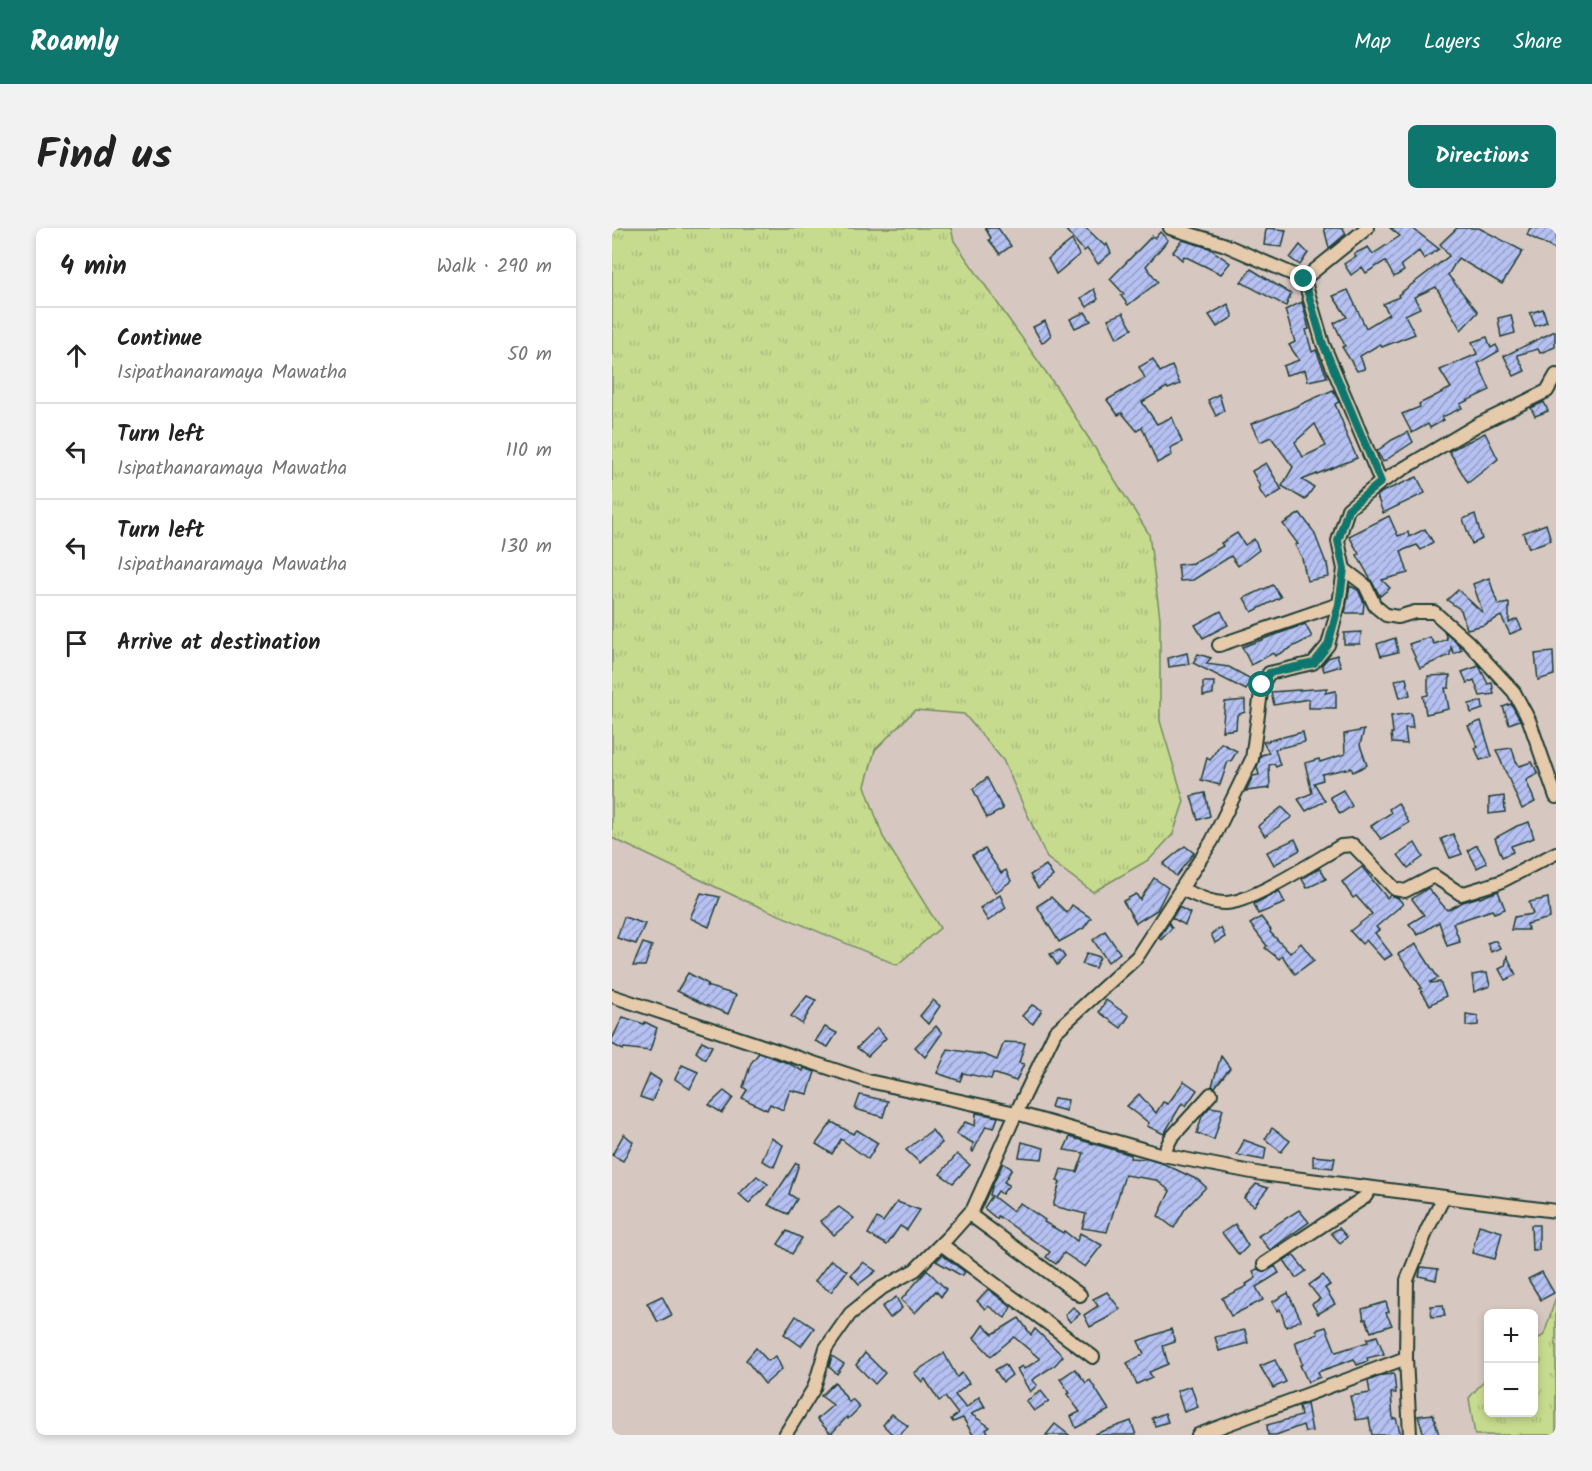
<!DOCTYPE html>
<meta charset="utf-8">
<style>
body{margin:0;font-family:Kalam,sans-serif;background:#f2f2f2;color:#222}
.controls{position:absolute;right:18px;bottom:18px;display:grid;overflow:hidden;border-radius:9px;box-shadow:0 3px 9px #0003}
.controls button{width:54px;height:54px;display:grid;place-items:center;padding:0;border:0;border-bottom:2px solid #e0e0e0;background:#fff;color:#222;font:30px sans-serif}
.stop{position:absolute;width:18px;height:18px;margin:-14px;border:4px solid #0f766e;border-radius:50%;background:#fff}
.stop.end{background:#0f766e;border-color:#fff;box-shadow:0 2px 6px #0008}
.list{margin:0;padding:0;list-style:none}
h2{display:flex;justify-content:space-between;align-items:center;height:78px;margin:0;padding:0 24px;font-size:26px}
h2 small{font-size:20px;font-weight:400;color:#767676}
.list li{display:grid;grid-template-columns:39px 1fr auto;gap:18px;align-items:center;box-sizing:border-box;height:96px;padding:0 24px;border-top:2px solid #e0e0e0}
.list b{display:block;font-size:22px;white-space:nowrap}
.list p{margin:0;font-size:20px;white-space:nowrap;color:#767676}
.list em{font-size:20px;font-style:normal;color:#767676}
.icon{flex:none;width:33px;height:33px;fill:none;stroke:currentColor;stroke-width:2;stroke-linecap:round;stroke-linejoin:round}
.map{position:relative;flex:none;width:944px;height:1207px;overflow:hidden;border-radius:9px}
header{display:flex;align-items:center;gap:36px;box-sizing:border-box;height:84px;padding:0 30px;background:#0f766e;color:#fff}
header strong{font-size:28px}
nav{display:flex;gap:33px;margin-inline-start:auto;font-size:21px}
.intro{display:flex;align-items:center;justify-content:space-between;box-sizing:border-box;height:144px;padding:0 36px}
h1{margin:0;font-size:42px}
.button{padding:15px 27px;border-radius:9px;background:#0f766e;color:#fff;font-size:21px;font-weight:700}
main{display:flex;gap:36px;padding:0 36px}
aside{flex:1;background:#fff;border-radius:9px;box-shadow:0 3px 9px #0003}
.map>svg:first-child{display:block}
.grass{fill:url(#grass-tufts);stroke:#738c62;stroke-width:1.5}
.building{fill:url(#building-hatch);stroke:#1f3d34;stroke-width:1.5;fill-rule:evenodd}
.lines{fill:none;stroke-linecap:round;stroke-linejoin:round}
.minor-casing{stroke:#1f3d34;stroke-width:16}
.minor{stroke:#e5caac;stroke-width:12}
.route{stroke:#0f766e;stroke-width:8}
</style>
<header>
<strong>Roamly</strong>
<nav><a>Map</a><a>Layers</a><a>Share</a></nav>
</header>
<div class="intro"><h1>Find us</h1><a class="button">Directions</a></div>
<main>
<aside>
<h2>4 min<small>Walk · 290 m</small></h2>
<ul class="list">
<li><svg class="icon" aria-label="ahead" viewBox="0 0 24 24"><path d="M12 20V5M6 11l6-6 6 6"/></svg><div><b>Continue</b><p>Isipathanaramaya Mawatha</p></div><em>50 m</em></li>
<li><svg class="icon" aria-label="left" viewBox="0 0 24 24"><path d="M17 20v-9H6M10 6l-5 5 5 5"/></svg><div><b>Turn left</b><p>Isipathanaramaya Mawatha</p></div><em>110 m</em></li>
<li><svg class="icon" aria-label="left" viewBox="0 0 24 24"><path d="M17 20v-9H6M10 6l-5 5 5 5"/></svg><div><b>Turn left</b><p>Isipathanaramaya Mawatha</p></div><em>130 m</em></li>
<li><svg class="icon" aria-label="arrive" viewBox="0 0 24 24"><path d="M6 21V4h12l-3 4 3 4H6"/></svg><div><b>Arrive at destination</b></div></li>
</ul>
</aside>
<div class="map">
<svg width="944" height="1207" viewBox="0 0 944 1207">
<defs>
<pattern id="grass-tufts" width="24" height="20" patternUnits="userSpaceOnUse" patternTransform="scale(1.5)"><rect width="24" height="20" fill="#c7db8f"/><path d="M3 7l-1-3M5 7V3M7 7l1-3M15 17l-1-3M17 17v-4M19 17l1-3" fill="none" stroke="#aabd7c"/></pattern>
<pattern id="building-hatch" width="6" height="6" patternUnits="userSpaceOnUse" patternTransform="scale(1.5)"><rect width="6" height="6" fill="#b6c1f2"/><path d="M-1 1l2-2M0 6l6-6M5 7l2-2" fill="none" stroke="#939ec5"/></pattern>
</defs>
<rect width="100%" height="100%" fill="#d7c7c1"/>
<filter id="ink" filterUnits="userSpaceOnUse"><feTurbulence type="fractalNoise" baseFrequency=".0167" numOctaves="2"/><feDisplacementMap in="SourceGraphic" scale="12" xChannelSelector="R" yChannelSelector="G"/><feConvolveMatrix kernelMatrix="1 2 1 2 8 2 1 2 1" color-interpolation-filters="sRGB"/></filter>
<g filter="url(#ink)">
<!-- grass -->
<g class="grass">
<polygon points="0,0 339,0 342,13 445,160 537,306 548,390 548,493 572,573 561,606 538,631 481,664 435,630 391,532 352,486 303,482 263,522 253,558 271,609 328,700 285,737 127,670 0,610"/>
<polygon points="944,1069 944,1207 863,1207 857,1170 876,1148 876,1184 921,1184 922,1113 932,1107"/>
</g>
<!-- building -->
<g class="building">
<polygon points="373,0 386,0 399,18 388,26 377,12 379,10"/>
<polygon points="452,0 474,0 493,18 495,16 499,25 486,36 475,21 472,23"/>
<polygon points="654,0 674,2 670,19 652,17"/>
<polygon points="712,0 731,0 734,6 717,20"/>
<polygon points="778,0 800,0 827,21 812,31 807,23 789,37 792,43 782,49 773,33 754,45 750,39 739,47 732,36 744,28 742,26 756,19 761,26 788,8"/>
<polygon points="845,0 867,0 911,23 890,56 846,30 836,47 866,84 849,102 824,59 802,69 808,80 793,87 803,106 770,119 768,116 748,128 753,141 745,143 730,119 733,118 722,95 735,89 721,68 736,62 754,100 777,86 771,76 787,69 786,67 837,28 828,16"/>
<polygon points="918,0 944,0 944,22 915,7"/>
<polygon points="548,4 556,12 534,38 546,54 516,77 509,68 512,66 498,51 540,8 543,10"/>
<polygon points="460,12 467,27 444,46 436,31"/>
<polygon points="570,12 597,20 618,35 609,46 572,28 570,32 561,24"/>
<polygon points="688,17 696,25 688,37 678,30"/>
<polygon points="639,41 679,66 674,78 629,54"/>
<polygon points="482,61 486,71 475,79 469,70"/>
<polygon points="690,74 697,101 694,102 700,124 704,122 715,149 696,153 693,142 674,147 671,138 687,132 677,117 683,114 673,82"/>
<polygon points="616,76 621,89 605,99 597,87"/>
<polygon points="931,81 935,94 923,98 918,85"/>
<polygon points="473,84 479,93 463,100 458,91"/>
<polygon points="511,85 520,101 505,110 496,91"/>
<polygon points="899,87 903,105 889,109 886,90"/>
<polygon points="433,93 439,107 430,115 421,99"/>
<polygon points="943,103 943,119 928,125 926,121 905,127 913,143 902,148 892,128"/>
<polygon points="875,109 879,120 884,117 887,123 866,135 878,162 848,176 850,180 830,189 832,192 818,200 816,196 800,205 790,186 808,179 807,176 839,160 828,142 865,126 860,114"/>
<polygon points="541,131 548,144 560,138 568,156 556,161 555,159 530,174 545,196 560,189 570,214 558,220 560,227 545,235 530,199 525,203 510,185 506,187 495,172 533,150 527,139"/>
<path d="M721,162l6,12 -4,2 9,22 -1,1 14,31 -55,22 12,7 -9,13 -23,-14 11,-19 -22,-30 -11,5 -9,-18 39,-15zM703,196l11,22 -23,11 -8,-15z"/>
<polygon points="607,166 612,183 604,188 596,172"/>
<polygon points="932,174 936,183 923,188 919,180"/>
<polygon points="796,204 801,214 771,234 765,223 780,212"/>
<polygon points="873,205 886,231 856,255 837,223"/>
<polygon points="654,235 670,262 654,272 646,260 648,259 640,243"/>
<polygon points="805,249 813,265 771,285 765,268 770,264"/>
<polygon points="688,285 702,304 714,335 715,335 717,349 695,353 690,330 683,317 686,316 671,296"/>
<polygon points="863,286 870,311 860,316 851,291"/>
<polygon points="777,288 786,308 796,304 797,309 813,301 821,314 809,322 805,317 789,323 796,345 770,352 778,360 768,368 745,327 747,326 737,308"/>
<polygon points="934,296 939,312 917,320 911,305"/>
<polygon points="625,305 633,317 642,311 647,322 626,338 619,328 581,352 568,353 566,337 581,335 611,318 609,315"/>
<polygon points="877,350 886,377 897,375 897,395 905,391 910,401 898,406 889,388 872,397 855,401 849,382 835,372 846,362 871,385 861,356"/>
<polygon points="661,357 669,369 640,384 632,370"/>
<polygon points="738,358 746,362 752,375 751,385 733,385"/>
<polygon points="609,383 616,397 591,410 583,397"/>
<polygon points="693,396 700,409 663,428 661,425 639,437 630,419"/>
<polygon points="832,403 847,417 850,422 842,426 839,419 838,427 808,440 797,416 818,409 822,416 835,411"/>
<polygon points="749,404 748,416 732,416 732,405"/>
<polygon points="783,410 786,424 769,428 765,416"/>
<polygon points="941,424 942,447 926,452 923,426"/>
<polygon points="575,425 577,436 557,439 556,430"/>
<polygon points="586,426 599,430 594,436 617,439 639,451 634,462 581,435"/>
<polygon points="725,427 729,438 712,443 710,437 716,430"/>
<polygon points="867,438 876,456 880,455 882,466 868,468 862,452 855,455 850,444"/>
<polygon points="838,447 837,460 833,460 837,481 814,486 811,468 816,467 816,448"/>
<polygon points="794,450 798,467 788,470 783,452"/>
<polygon points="591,454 602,454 601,466 591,468"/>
<polygon points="715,460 713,465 724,463 724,480 697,480 697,471 662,477 659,464"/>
<polygon points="633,472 633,484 625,487 624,501 610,503 613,474"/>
<polygon points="870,473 871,481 859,485 857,476"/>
<polygon points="899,476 908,492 897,496 891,479"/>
<polygon points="799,485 801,500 793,500 795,516 780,515 779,505 781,505 779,488"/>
<polygon points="869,493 880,529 868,532 863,520 866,519 856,498"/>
<polygon points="752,502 748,517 755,537 741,544 739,540 710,546 711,552 702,555 713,573 694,583 686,571 700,565 693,535 707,531 708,534 733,526 732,506"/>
<polygon points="691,504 693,514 663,521 668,537 664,539 662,536 657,537 658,560 634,563 641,548 647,547 645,539 649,527 657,525 651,514"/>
<polygon points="609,515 625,523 619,533 616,533 608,557 589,552 595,530 598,532"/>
<polygon points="900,520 904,534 905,534 907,538 920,534 926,546 914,552 923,574 910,581 884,522"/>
<polygon points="375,550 391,581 375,590 361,561"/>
<polygon points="731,562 740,578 728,586 718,569"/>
<polygon points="593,565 598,588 586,592 579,568"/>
<polygon points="892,568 893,584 877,586 877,570"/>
<polygon points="786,575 797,595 769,611 759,598 779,585 777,581"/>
<polygon points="670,579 680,589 653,608 646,598"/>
<polygon points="917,594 922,610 899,618 901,624 890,629 883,610 905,598"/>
<polygon points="841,606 850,626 838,630 829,611"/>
<polygon points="683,611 688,622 662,637 655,624"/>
<polygon points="803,615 811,629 796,640 786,627"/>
<polygon points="865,617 875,635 865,640 856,622"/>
<polygon points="573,618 582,625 564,648 551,636"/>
<polygon points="373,621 389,645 394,642 399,653 383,665 360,627"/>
<polygon points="434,637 441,648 426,660 418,647"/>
<polygon points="750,639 775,670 778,667 786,670 791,676 764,699 767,702 763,705 780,727 772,732 754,712 750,716 738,703 760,686 744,668 741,670 730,654"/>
<polygon points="708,640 714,651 695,660 690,651"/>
<polygon points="542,650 556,660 545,682 524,695 511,673 524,666 528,672"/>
<polygon points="816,660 835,682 851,674 867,669 868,670 886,663 893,681 882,685 880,682 841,695 848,714 835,718 827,694 806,707 797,696 812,687 800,671"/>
<polygon points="667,663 673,675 646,686 642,676"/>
<polygon points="89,665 108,669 97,699 78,690"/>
<polygon points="388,667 394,680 376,693 368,680"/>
<polygon points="439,669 455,685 460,677 479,690 472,700 447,714 425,678"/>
<polygon points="936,670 938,690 915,696 916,702 899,702 902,689 921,686 917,674"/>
<polygon points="567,679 578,685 573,697 560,690"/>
<polygon points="12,689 33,696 24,716 5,710"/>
<polygon points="649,689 659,702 658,704 678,725 689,715 702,732 683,746 670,728 667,731 653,720 655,718 638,696"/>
<polygon points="557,695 560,700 549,712 547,710"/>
<polygon points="609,700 613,709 603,715 599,706"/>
<polygon points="493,703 508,725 496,734 481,712"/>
<polygon points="881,713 884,713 888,720 879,724 875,715"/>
<polygon points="31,715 40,718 33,738 21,738"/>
<polygon points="804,716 826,750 818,754 818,755 828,754 834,768 818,777 808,761 810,760 786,726"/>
<polygon points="448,722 453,729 445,737 438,726"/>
<polygon points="475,725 488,729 483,740 470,736"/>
<polygon points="895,728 904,747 893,752 887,741 893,738"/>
<polygon points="76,745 96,756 94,758 124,767 116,786 91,776 65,763"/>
<polygon points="871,745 875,745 878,758 862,764 860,747"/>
<polygon points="195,768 204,772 190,796 179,788"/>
<polygon points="321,772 328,778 316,796 308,788"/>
<polygon points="494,772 517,788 509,800 487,784"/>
<polygon points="420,777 430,782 421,796 410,788"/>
<polygon points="854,786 866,788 866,797 854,798"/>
<polygon points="11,789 32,796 33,794 45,800 38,823 12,820 11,822 0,816 0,811"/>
<polygon points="324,798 330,805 313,829 303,819"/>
<polygon points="213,799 225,805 216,819 203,813"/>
<polygon points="265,800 274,810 256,828 245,820"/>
<polygon points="90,813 100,818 93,831 84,824"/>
<polygon points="392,814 413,815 407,835 412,836 404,853 381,845 379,851 351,845 348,853 325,845 336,821 373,827 385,832"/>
<polygon points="147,825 176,835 191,843 192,840 203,844 196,866 178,862 171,882 158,876 155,882 130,870 135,862 131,859 139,835"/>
<polygon points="609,828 618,840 603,859 600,858"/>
<polygon points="70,837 86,844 78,861 63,851"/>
<polygon points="38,846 49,853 40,873 28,869"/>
<polygon points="572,853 585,862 574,878 570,875 552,906 535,898 537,895 515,878 527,866 544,885 551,874 556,876"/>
<polygon points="112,863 121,870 110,885 97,877"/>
<polygon points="248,867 276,873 271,889 243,881"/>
<polygon points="442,870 456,872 454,883 439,879"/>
<polygon points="598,879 611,881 602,912 585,905 590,888"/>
<polygon points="364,885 386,889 382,900 374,898 361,924 360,923 361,915 344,906 353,894 363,898"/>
<polygon points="220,894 241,906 245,902 266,915 256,931 229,911 220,926 204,916"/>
<polygon points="660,900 678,913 669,924 653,911"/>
<polygon points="320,902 330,915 308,935 294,922"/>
<polygon points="12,906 21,914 11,933 0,927"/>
<polygon points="458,909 513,925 519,927 518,930 535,931 552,936 586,952 594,959 573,981 562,1000 546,988 558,963 544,952 513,947 495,1004 470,1000 474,986 441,978 448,954 445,953 449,941 465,944 472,925 452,922"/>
<polygon points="159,910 171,917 162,939 150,933"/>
<polygon points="632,912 654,920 652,932 625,927"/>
<polygon points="410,914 432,920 430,931 407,929"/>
<polygon points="345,926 358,937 341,955 328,946"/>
<polygon points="701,928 723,930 721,940 701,938"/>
<polygon points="184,935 187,936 177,966 185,971 176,986 156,977"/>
<polygon points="391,935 400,941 392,954 397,957 390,966 386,963 382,969 400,983 408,975 433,992 432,994 451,1005 452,1003 465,1013 468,1005 490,1017 473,1039 452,1025 444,1036 434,1029 438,1024 386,988 385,991 372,980 380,968 378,967 380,959"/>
<polygon points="145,948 156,956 137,975 127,966"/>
<polygon points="644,956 656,960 642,978 632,970"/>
<polygon points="285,974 308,982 295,1002 288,998 275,1017 256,1006 265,990 271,994"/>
<polygon points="227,979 242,990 222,1007 208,993"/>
<polygon points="687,982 697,994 658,1022 646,1008"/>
<polygon points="623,996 636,1018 627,1027 610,1005"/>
<polygon points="867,997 890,1004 883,1031 860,1025"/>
<polygon points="919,997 927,997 927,1022 920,1022"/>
<polygon points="727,1000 735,1009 728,1015 719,1005"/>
<polygon points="175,1003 190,1010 180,1026 166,1016"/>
<polygon points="330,1027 353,1044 350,1048 324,1033"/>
<polygon points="681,1027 694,1043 684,1050 672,1032"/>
<polygon points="219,1032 235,1043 219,1064 203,1053"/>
<polygon points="251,1034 264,1043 247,1056 239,1047"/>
<polygon points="663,1038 667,1045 644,1059 651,1072 619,1088 610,1070 635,1058 634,1056 644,1050 641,1043 645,1041 653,1044"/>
<polygon points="809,1039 826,1041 824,1052 807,1048"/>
<polygon points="315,1042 334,1061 329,1069 324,1063 303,1085 289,1072"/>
<polygon points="930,1044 942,1065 929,1072 916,1051"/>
<polygon points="711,1047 718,1057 713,1060 723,1076 706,1086 700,1076 708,1071 697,1057"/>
<polygon points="376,1061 399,1079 393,1090 376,1078 373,1081 365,1073"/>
<polygon points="495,1064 508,1081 495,1090 478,1099 472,1087 486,1078 481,1071"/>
<polygon points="676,1065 689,1092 674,1099 668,1081 665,1083 660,1074"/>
<polygon points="50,1068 60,1087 46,1094 35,1075"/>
<polygon points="284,1069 290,1080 278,1090 270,1079"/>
<polygon points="774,1074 777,1084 774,1085 780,1097 759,1104 754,1091 752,1092 750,1081"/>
<polygon points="831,1077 833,1088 820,1089 818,1078"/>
<polygon points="461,1079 468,1086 458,1094 453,1087"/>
<polygon points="184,1088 202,1100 189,1118 172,1106"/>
<polygon points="407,1090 419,1107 423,1101 451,1128 443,1137 420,1152 425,1157 418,1164 405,1141 410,1138 412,1141 428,1131 402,1109 379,1128 362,1110 371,1097 381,1106"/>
<polygon points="714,1099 724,1124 756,1114 755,1111 765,1108 772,1126 755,1130 756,1133 745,1137 742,1131 706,1144 708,1149 696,1154 688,1137 690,1136 683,1114 706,1106 704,1102"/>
<polygon points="559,1101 563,1114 551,1118 556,1136 537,1144 540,1149 525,1156 515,1135 532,1126 526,1113"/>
<polygon points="633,1102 636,1115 607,1123 603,1109"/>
<polygon points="144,1120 156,1133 164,1128 170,1141 153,1156 134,1132"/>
<polygon points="253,1125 273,1145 263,1156 244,1137"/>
<polygon points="332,1125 345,1149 350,1145 357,1155 343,1167 354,1180 367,1169 373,1179 359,1186 378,1199 374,1202 378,1207 361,1207 351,1190 341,1194 339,1191 346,1186 333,1169 327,1173 313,1151 310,1154 302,1145"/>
<polygon points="220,1128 232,1136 225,1146 217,1139"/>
<polygon points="663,1132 674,1154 661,1160 648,1138"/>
<polygon points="393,1136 400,1147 391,1154 383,1142"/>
<polygon points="463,1141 474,1155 478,1152 497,1182 464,1200 459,1188 468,1184 455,1166 458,1165 448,1151"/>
<polygon points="782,1146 784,1165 779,1165 781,1191 784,1190 789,1207 760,1207 757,1190 744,1192 738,1168 758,1165 756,1153 771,1147"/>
<polygon points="223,1154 237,1174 240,1171 248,1179 236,1191 235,1189 219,1206 205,1191 221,1177 209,1168"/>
<polygon points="579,1158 586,1179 572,1184 565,1163"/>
<polygon points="429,1163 437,1173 422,1183 414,1173"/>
<polygon points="695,1176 700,1203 693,1204 691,1197 664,1207 656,1207 655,1197 689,1188 687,1178"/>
<polygon points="553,1185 556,1194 543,1198 540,1190"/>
<polygon points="280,1186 296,1198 287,1207 281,1207 271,1197"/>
<polygon points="821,1186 827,1207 812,1207 806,1188"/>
<polygon points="519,1193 524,1207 483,1207 483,1206"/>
<polygon points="443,1196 457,1207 434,1207"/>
</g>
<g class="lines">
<!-- minor casing -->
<g class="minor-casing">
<g id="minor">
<polyline points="558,0 611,16 692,51"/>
<polyline points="755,0 692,51 711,116 769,254"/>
<polyline points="732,341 753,357 763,378 774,387 786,389 803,384 822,384 856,414 902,464 917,492 944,569"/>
<polyline points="607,417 727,376"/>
<path d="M569,661c14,6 29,14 44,14 26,0 91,-43 116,-57l12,-1 42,44 10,2 29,-15 27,18 39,-12 56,-29"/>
<polyline points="0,768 256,853 404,885 551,927 650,946 944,983"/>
<polyline points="551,927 559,910 599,866"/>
<polyline points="357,986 468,1067"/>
<polyline points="329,1016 481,1129"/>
<polyline points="652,1036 753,969 759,960"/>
<polyline points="173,1207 202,1160 214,1120 238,1086 270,1060 303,1042 336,1009 361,981 404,885 443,804 525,729 600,613 640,531 650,457 657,445 701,435 716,417 727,376 732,341 726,313 736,281 769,254 865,197 935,163 944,147"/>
<polyline points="586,1207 794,1130"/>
<polyline points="798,1207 794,1130 795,1052 815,1002 832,969"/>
</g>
</g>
<!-- minor -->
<use href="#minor" class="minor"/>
</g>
</g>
<g class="lines" filter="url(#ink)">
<!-- route -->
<polyline class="route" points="650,457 657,445 702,435 716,417 727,376 732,341 726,313 736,281 769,254 711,116 692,51"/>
</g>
</svg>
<div class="controls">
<button>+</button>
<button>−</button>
</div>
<div class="stop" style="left:650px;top:457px"></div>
<div class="stop end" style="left:692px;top:51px"></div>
</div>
</main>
